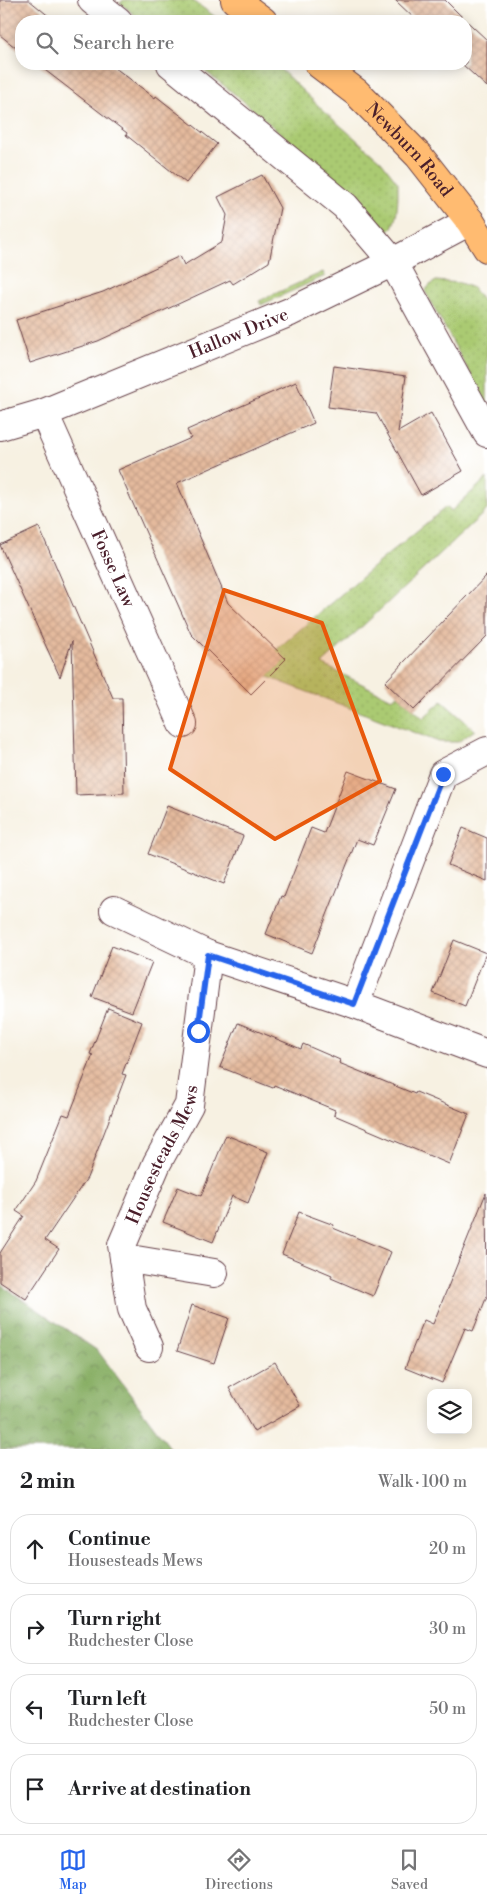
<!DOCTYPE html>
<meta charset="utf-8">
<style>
body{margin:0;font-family:"Libre Bodoni",serif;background:#f2f2f2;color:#202124}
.controls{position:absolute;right:15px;bottom:15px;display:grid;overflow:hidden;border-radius:10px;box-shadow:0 2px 12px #0003}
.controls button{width:45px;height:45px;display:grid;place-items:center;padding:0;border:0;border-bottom:1px solid #e0e0e0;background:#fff;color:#202124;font:25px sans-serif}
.stop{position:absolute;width:15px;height:15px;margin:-11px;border:4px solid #2563eb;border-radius:50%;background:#fff}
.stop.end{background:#2563eb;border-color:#fff;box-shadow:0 1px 5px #0008}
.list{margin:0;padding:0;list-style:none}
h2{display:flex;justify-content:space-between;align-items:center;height:65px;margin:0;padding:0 20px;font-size:21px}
h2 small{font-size:16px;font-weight:400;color:#757577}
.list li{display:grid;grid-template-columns:32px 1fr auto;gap:15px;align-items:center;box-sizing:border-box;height:70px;margin:0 10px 10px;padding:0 10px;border:1px solid #e0e0e0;border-radius:20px}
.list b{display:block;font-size:19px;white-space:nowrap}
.list p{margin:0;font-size:16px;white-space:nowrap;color:#757577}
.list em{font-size:16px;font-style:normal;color:#757577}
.icon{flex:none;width:28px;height:28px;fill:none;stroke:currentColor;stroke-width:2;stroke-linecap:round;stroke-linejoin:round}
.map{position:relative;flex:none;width:487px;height:1449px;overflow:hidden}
.search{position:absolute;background:#fff;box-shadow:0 2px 12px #0003;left:15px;right:15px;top:15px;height:55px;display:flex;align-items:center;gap:12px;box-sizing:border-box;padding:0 18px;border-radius:20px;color:#757577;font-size:19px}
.sheet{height:385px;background:#fff}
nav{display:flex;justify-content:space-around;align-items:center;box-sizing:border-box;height:70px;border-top:1px solid #e0e0e0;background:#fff;font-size:14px;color:#757577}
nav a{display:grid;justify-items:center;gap:2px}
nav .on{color:#2563eb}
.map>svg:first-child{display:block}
.grass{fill:url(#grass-dots);stroke:#7a744e}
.forest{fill:url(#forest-crowns);stroke:#686648}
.building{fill:url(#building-cross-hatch)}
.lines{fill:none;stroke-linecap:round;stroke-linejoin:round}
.street-casing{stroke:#643e46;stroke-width:30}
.primary-casing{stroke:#643e46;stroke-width:30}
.street{stroke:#fff;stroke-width:28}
.primary{stroke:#ffbb71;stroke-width:28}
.route{stroke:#2563eb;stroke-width:6}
.marked{fill:#e8590c;fill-opacity:0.2;stroke:#e8590c;stroke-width:4;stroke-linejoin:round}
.labels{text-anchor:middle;stroke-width:4;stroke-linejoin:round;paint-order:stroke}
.street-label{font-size:18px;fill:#4a1f2b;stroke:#fff}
</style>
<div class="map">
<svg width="487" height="1449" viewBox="0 0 487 1449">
<defs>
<pattern id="grass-dots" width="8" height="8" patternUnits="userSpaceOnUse" patternTransform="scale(1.25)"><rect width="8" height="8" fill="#aaca72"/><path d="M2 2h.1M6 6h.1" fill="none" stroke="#94ad63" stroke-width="1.8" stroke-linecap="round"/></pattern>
<pattern id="forest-crowns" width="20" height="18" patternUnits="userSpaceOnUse" patternTransform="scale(1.25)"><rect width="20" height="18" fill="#87ae64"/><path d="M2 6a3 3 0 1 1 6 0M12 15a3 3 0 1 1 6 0" fill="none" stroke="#708d53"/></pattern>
<pattern id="building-cross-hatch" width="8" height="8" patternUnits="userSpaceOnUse" patternTransform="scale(1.25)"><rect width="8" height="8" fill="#e4ba9d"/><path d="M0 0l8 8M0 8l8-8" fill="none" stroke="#c59f87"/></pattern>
</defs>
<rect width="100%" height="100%" fill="#fff"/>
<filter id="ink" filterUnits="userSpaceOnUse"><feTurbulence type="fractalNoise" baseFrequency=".02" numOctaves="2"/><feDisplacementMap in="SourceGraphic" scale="10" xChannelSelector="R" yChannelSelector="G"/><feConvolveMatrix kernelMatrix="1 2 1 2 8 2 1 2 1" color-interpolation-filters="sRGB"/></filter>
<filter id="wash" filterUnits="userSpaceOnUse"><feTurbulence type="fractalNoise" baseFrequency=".0096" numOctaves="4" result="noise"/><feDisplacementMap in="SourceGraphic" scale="20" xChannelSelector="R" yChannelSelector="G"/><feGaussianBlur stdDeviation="1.12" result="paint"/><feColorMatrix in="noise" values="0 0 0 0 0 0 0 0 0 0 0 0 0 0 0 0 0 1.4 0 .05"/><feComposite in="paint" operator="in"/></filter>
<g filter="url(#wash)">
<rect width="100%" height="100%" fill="#f7f1e2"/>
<!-- grass -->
<g class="grass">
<polygon points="123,0 192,0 221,21 142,21 120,3"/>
<path d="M196,64h79l52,50 54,47 17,22c0,14 1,45 -13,51l-47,-50 -97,-85z"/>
<polygon points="323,272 325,276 261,305 259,301"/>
<polygon points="436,281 460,283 473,288 487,307 487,405 425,291 430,285"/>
<polygon points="487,478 487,510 322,664 392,699 398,695 423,718 442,701 475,730 458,742 439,742 268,677 285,660 276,650 380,561 446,507 451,511"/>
</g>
<!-- forest -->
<polygon class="forest" points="0,1284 98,1351 171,1449 0,1449"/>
<g id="blocks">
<!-- building -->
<g class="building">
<polygon points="0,0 29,0 51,18 49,21 21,21 21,52 0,35"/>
<polygon points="395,0 445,0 458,13 487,40 487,87 462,64 466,64 466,21 417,21"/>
<polygon points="37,64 110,64 155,98 156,96 217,144 186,183 126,135 127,133"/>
<polygon points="262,175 280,208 269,262 233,284 230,280 98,341 30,363 16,320 103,292 180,256 184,265 222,242 227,215 218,197"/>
<polygon points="334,366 406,376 398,432 431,413 463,471 421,495 376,413 328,407"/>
<polygon points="296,382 314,423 177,483 228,603 286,659 251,694 191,634 118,470 191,438 187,430"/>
<polygon points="39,527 113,698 122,698 124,793 76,795 72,641 60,677 0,545"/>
<polygon points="487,575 487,636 414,710 385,682"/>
<polygon points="348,771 396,789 373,845 357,839 312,953 266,934 281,896 284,897 311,828 324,833"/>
<polygon points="167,806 243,836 224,884 148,854"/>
<polygon points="463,828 487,838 487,881 448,865"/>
<polygon points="454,940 486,953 465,1006 433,993"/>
<polygon points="112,946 152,962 132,1012 92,997"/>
<polygon points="108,1008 142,1022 122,1074 126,1075 87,1178 45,1240 59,1249 26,1299 0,1282 0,1253 24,1216 16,1211 36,1181 63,1114 69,1116 93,1055 90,1054"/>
<polygon points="238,1023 301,1049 303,1044 340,1060 339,1063 415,1094 416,1092 469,1114 449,1164 334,1115 335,1110 274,1085 273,1088 220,1067"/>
<polygon points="226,1135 268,1152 248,1203 232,1196 213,1242 163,1222 178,1187 201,1196"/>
<polygon points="486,1193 487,1296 473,1331 465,1328 442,1383 405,1368 424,1320 433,1324"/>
<polygon points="299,1212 334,1225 333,1228 391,1252 373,1296 331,1278 332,1275 282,1254"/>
<polygon points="192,1305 229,1318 214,1363 177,1351"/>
<polygon points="275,1362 300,1406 254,1432 229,1388"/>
</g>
</g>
</g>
<g filter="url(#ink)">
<use href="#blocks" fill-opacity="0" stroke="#643e46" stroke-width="1"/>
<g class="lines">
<!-- street casing -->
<g class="street-casing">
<g id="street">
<polyline points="92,0 118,21"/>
<polyline points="171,64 345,206 393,262 487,433"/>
<path id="s1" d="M44,413l139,311"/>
<path id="s2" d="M0,426l44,-13 246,-101 103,-50 77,-41"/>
<polyline points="114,910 208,955 355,1004 487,1054"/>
<polyline points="355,1004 443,774 487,751"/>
<polyline points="124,1258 214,1273"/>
<path id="s3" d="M149,1347l-17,-38 -10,-64 35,-82 32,-58 19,-150"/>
</g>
</g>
<!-- primary casing -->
<g class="primary-casing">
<g id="primary">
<polyline points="235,0 263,21"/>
<path id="s4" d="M319,64l38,29 62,63 51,65 17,27"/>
</g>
</g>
<!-- street -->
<use href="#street" class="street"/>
<!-- primary -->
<use href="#primary" class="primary"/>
</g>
</g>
<g class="lines" filter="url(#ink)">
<!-- route -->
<polyline class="route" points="198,1031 208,955 354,1004 443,774"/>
</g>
<!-- marked area -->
<path class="marked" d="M224,590l98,33 58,158 -105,58 -105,-70z"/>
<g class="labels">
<!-- street labels -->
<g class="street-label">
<text dy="6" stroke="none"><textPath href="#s4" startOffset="125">Newburn Road</textPath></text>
<text dy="6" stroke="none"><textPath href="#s2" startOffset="256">Hallow Drive</textPath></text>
<text dy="6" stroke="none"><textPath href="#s1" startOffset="170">Fosse Law</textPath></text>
<text dy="6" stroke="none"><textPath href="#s3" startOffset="206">Housesteads Mews</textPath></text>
</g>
</g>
</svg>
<div class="controls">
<button><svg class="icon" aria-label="layers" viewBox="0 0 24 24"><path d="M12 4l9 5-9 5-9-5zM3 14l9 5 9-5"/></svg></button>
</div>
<div class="stop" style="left:198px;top:1031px"></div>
<div class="stop end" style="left:443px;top:774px"></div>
<div class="search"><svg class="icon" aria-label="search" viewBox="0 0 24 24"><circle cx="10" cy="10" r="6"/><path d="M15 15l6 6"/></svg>Search here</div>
</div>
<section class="sheet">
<h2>2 min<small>Walk · 100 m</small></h2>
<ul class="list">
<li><svg class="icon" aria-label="ahead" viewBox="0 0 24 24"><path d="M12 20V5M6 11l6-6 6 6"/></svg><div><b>Continue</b><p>Housesteads Mews</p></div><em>20 m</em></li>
<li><svg class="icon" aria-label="right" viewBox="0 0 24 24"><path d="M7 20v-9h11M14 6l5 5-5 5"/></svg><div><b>Turn right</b><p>Rudchester Close</p></div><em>30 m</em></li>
<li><svg class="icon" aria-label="left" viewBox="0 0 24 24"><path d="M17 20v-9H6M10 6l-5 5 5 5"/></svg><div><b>Turn left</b><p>Rudchester Close</p></div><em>50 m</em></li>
<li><svg class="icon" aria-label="arrive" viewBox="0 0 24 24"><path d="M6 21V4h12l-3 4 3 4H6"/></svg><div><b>Arrive at destination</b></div></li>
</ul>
</section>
<nav>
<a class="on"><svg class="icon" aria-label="map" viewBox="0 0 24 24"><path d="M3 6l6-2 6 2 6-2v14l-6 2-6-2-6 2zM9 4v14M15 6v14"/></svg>Map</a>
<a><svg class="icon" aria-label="directions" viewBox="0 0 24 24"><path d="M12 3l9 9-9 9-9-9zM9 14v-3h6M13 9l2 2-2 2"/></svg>Directions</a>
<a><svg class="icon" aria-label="saved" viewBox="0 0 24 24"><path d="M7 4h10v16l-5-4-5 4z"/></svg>Saved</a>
</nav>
